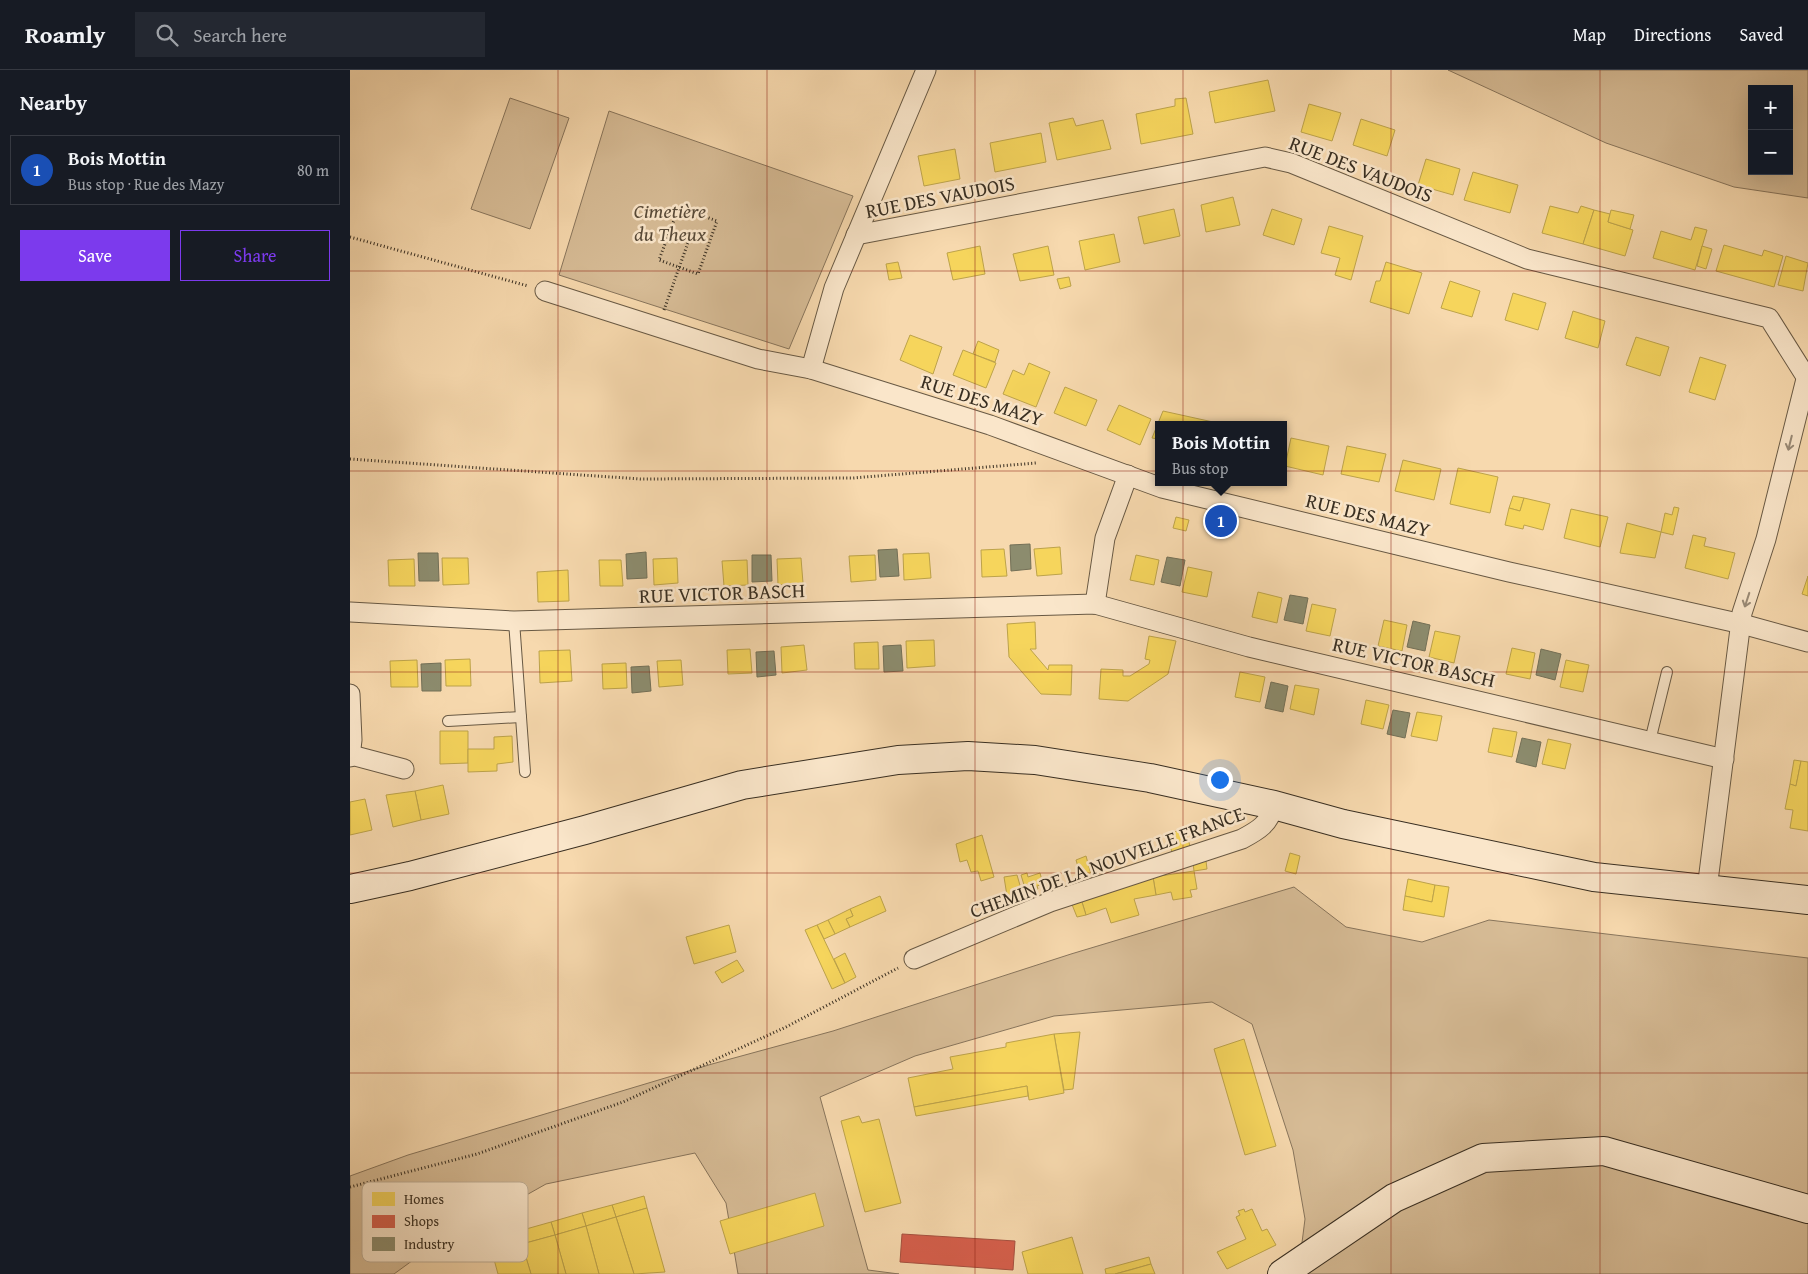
<!DOCTYPE html>
<meta charset="utf-8">
<style>
body{margin:0;font-family:"Gentium Book Plus",serif;background:#242831;color:#f1f3f6}
.controls{position:absolute;right:15px;top:15px;display:grid;overflow:hidden;border-radius:0px;box-shadow:0 5px 20px #0002}
.controls button{width:45px;height:45px;display:grid;place-items:center;padding:0;border:0;border-bottom:1px solid #363941;background:#171b24;color:#f1f3f6;font:25px sans-serif}
.you{position:absolute;left:869px;top:709px;width:18px;height:18px;margin:-12px;border:4px solid #fff;border-radius:50%;background:#1a73e8;box-shadow:0 0 0 8px #1a73e833}
.badge{display:grid;place-items:center;width:32px;height:32px;border-radius:50%;background:#7c3aed;color:#fff;font-size:16px;font-weight:700}
.pin{position:absolute;translate:-50% -50%;border:2px solid #fff;box-shadow:0 1px 5px #0006}
.popup{position:absolute;left:805px;top:351px;width:132px;height:65px;box-sizing:border-box;display:grid;place-content:center;border-radius:0px;background:#171b24;filter:drop-shadow(0 1px 4px #0005);font-size:16px;white-space:nowrap;color:#9ea1a6}
.popup b{font-size:19px;color:#f1f3f6}
.popup::after{content:'';position:absolute;left:50%;top:100%;margin-left:-10px;border:10px solid transparent;border-top-color:#171b24}
.list{margin:0;padding:0;list-style:none}
h2{display:flex;justify-content:space-between;align-items:center;height:65px;margin:0;padding:0 20px;font-size:21px}
h2 small{font-size:16px;font-weight:400;color:#9ea1a6}
.list li{display:grid;grid-template-columns:32px 1fr auto;gap:15px;align-items:center;box-sizing:border-box;height:70px;margin:0 10px 10px;padding:0 10px;border:1px solid #363941;border-radius:0px}
.list b{display:block;font-size:19px;white-space:nowrap}
.list p{margin:0;font-size:16px;white-space:nowrap;color:#9ea1a6}
.list em{font-size:16px;font-style:normal;color:#9ea1a6}
.actions{display:flex;gap:10px;padding:15px 20px}
.actions a{flex:1;padding:11px 0;border:1px solid #7c3aed;border-radius:0px;text-align:center;font-size:18px;color:#7c3aed}
.actions .main{background:#7c3aed;color:#fff}
.icon{flex:none;width:28px;height:28px;fill:none;stroke:currentColor;stroke-width:2;stroke-linecap:round;stroke-linejoin:round}
.map{position:relative;flex:none;width:1458px;height:1204px;overflow:hidden}
header{display:flex;align-items:center;gap:30px;box-sizing:border-box;height:70px;padding:0 25px;background:#171b24;border-bottom:1px solid #363941}
header strong{font-size:24px}
nav{display:flex;gap:28px;margin-inline-start:auto;font-size:18px}
.search{width:350px;height:45px;background:#242831;display:flex;align-items:center;gap:12px;box-sizing:border-box;padding:0 18px;border-radius:0px;color:#9ea1a6;font-size:19px}
main{display:flex}
aside{flex:1;background:#171b24}
.map>svg:first-child{display:block}
.green{fill:#d7bc96;stroke:#88755c;fill-rule:evenodd}
.homes{fill:#f6d55c;stroke:#bda34a}
.shops{fill:#d6604d;stroke:#a75140}
.industry{fill:#8c8c6e;stroke:#737057}
.lines{fill:none;stroke-linecap:round;stroke-linejoin:round}
.lane-casing{stroke:#685944;stroke-width:12}
.street-casing{stroke:#685944;stroke-width:21}
.secondary-casing{stroke:#382e21;stroke-width:30}
.path{stroke:#382e21;stroke-width:3;stroke-dasharray:1 2.5;stroke-linecap:butt}
.lane{stroke:#fae6ca;stroke-width:10}
.street{stroke:#fae6ca;stroke-width:19}
.secondary{stroke:#fae6ca;stroke-width:28}
.oneway{stroke:#998a76}
.grid{fill:none;stroke:#8f2418;stroke-width:1;stroke-opacity:0.55}
.labels{text-anchor:middle;stroke-width:5;stroke-linejoin:round;paint-order:stroke}
.street-label{font-size:20px;fill:#382e21;stroke:#fae6ca}
.park-label{font-size:20px;font-style:italic;fill:#584a38;stroke:#fae6ca}
.key{fill:#fae6ca;stroke:#c0af97;stroke-width:1}
.key-label{font-size:14px;fill:#382e21}
</style>
<header>
<strong>Roamly</strong>
<div class="search"><svg class="icon" aria-label="search" viewBox="0 0 24 24"><circle cx="10" cy="10" r="6"/><path d="M15 15l6 6"/></svg>Search here</div>
<nav><a>Map</a><a>Directions</a><a>Saved</a></nav>
</header>
<main>
<aside>
<h2>Nearby<small></small></h2>
<ul class="list">
<li><span class="badge" style="background:#1a4fb4">1</span><div><b>Bois Mottin</b><p>Bus stop · Rue des Mazy</p></div><em>80 m</em></li>
</ul>
<div class="actions"><a class="main">Save</a><a>Share</a></div>
</aside>
<div class="map">
<svg width="1458" height="1204" viewBox="0 0 1458 1204">
<rect width="100%" height="100%" fill="#f7d9ae"/>
<filter id="stains"><feTurbulence type="fractalNoise" baseFrequency=".004" numOctaves="4"/><feColorMatrix values="0 0 0 0 .2 0 0 0 0 .09 0 0 0 0 .02 0 0 0 .5 -.17"/></filter>
<radialGradient id="worn" r=".72"><stop offset=".6" stop-color="#630" stop-opacity="0"/><stop offset="1" stop-color="#630" stop-opacity=".3"/></radialGradient>
<!-- green -->
<g class="green">
<path d="M1098,0h360v128l-74,-11 -128,-44zM1402,19h37v82h-37z"/>
<polygon points="160,28 219,48 180,159 121,139"/>
<polygon points="259,41 503,126 439,279 209,205"/>
<polygon points="944,817 996,857 1072,872 1139,850 1458,888 1458,1204 948,1204 955,1149 943,1080 902,954 862,932 704,946 565,986 470,1027 518,1200 549,1204 388,1204 376,1133 345,1083 196,1114 70,1185 44,1204 0,1204 0,1106 58,1085 362,994 483,961 721,884"/>
</g>
<!-- homes -->
<g class="homes">
<polygon points="918,10 925,41 865,53 859,22"/>
<polygon points="836,28 843,64 791,74 786,44 825,36 825,29"/>
<polygon points="959,34 991,43 982,71 951,62"/>
<polygon points="723,48 726,56 753,50 761,79 707,90 699,53"/>
<polygon points="1011,49 1045,60 1037,86 1003,75"/>
<polygon points="691,63 696,92 645,102 640,73"/>
<polygon points="605,79 610,109 574,116 568,86"/>
<polygon points="1076,89 1110,99 1103,125 1068,115"/>
<polygon points="1123,102 1168,115 1160,143 1114,130"/>
<polygon points="883,127 890,155 856,162 851,135"/>
<polygon points="1200,136 1228,143 1231,136 1244,140 1233,174 1192,163"/>
<polygon points="824,139 830,166 794,174 788,147"/>
<polygon points="922,139 952,149 944,175 913,165"/>
<polygon points="1244,140 1260,144 1258,152 1283,160 1275,186 1233,174"/>
<polygon points="1261,140 1284,145 1280,159 1258,152"/>
<polygon points="979,156 1013,166 1001,210 985,205 990,188 971,183"/>
<polygon points="1345,157 1357,160 1345,200 1303,188 1311,161 1341,170"/>
<polygon points="764,164 770,192 735,200 729,171"/>
<polygon points="1374,175 1412,186 1414,180 1433,186 1424,217 1366,201"/>
<polygon points="630,176 635,204 603,210 597,183"/>
<polygon points="698,176 704,205 670,211 663,184"/>
<polygon points="1352,176 1362,179 1356,199 1347,196"/>
<polygon points="1436,186 1458,193 1453,221 1428,215"/>
<polygon points="548,192 552,208 539,210 536,194"/>
<polygon points="1036,192 1072,203 1059,244 1020,232 1026,211 1030,211"/>
<polygon points="719,207 721,216 710,219 707,209"/>
<polygon points="1100,211 1130,221 1122,247 1091,238"/>
<polygon points="1163,223 1196,233 1188,260 1155,250"/>
<polygon points="1223,241 1255,251 1248,278 1215,268"/>
<polygon points="560,265 592,277 583,304 550,290"/>
<polygon points="1286,267 1319,277 1310,306 1276,295"/>
<polygon points="628,271 649,280 645,292 623,284"/>
<polygon points="613,280 646,293 636,318 603,305"/>
<polygon points="1350,287 1376,295 1365,330 1339,322"/>
<polygon points="679,293 700,302 686,337 653,324 663,300 674,305"/>
<polygon points="715,317 747,330 736,356 704,343"/>
<polygon points="769,335 801,349 790,375 757,360"/>
<polygon points="813,341 863,352 862,355 808,355 808,369 802,368"/>
<polygon points="941,368 979,376 973,405 935,396"/>
<polygon points="997,376 1036,384 1029,412 991,404"/>
<polygon points="1053,390 1091,399 1084,430 1045,421"/>
<polygon points="1108,398 1148,407 1140,443 1100,434"/>
<polygon points="1163,426 1174,428 1170,441 1159,438"/>
<polygon points="1174,428 1200,434 1193,460 1174,455 1173,459 1155,455 1159,438 1170,441"/>
<polygon points="1324,437 1329,438 1323,465 1311,462 1315,443 1322,445"/>
<polygon points="1221,439 1258,447 1250,477 1214,468"/>
<polygon points="826,447 839,450 836,461 823,458"/>
<polygon points="1277,453 1311,462 1305,488 1270,483"/>
<polygon points="1343,465 1356,468 1354,476 1385,483 1378,509 1335,498"/>
<polygon points="710,477 712,504 687,506 684,479"/>
<polygon points="654,479 657,506 632,507 631,480"/>
<polygon points="579,483 581,508 554,510 553,484"/>
<polygon points="525,485 526,510 501,512 499,486"/>
<polygon points="786,485 809,490 804,515 780,510"/>
<polygon points="92,488 118,488 119,514 93,515"/>
<polygon points="327,488 328,513 304,515 303,489"/>
<polygon points="451,488 453,513 428,515 427,489"/>
<polygon points="64,489 65,516 39,516 38,490"/>
<polygon points="249,490 271,490 273,516 250,516"/>
<polygon points="397,490 398,515 374,516 372,491"/>
<polygon points="838,497 862,502 857,527 832,522"/>
<polygon points="218,500 219,531 188,532 187,502"/>
<polygon points="1458,506 1458,526 1452,524"/>
<polygon points="908,522 932,528 927,553 902,547"/>
<polygon points="962,534 986,539 980,566 956,561"/>
<polygon points="1034,550 1057,555 1052,581 1028,576"/>
<polygon points="685,552 686,579 680,579 698,600 699,595 722,595 721,625 691,624 659,587 657,554"/>
<polygon points="1085,561 1110,566 1104,593 1079,587"/>
<polygon points="799,566 826,571 818,604 778,631 749,629 751,599 773,600 773,606 780,606 799,594 800,590 795,589"/>
<polygon points="584,570 585,596 557,598 556,571"/>
<polygon points="528,572 529,599 505,599 504,573"/>
<polygon points="454,575 457,600 432,603 431,577"/>
<polygon points="1162,578 1185,583 1180,609 1156,604"/>
<polygon points="400,579 402,603 378,604 377,580"/>
<polygon points="220,580 222,611 190,613 189,581"/>
<polygon points="120,589 121,616 96,616 95,590"/>
<polygon points="67,590 68,617 41,617 40,591"/>
<polygon points="331,590 333,615 309,617 307,591"/>
<polygon points="1216,590 1239,595 1233,622 1210,617"/>
<polygon points="276,593 277,618 253,619 252,594"/>
<polygon points="890,602 915,607 910,632 885,627"/>
<polygon points="945,615 969,619 964,645 940,639"/>
<polygon points="1016,630 1039,635 1033,659 1011,654"/>
<polygon points="1067,642 1092,646 1087,671 1061,666"/>
<polygon points="1143,658 1167,662 1162,687 1138,682"/>
<polygon points="90,661 118,661 118,693 90,694"/>
<polygon points="162,666 163,692 147,694 147,701 118,702 118,679 144,679 144,667"/>
<polygon points="1198,669 1221,674 1215,699 1192,694"/>
<polygon points="1444,690 1451,691 1446,716 1440,714"/>
<polygon points="1451,691 1458,692 1458,761 1440,758 1443,740 1435,739 1440,714 1446,716"/>
<polygon points="93,715 99,744 71,750 65,721"/>
<polygon points="65,721 71,750 43,757 36,725"/>
<polygon points="15,729 22,760 0,765 0,732"/>
<polygon points="835,759 840,776 822,782 816,764"/>
<polygon points="632,765 644,807 631,811 628,801 621,802 617,790 610,792 606,774"/>
<polygon points="940,783 950,786 946,804 935,801"/>
<polygon points="736,786 741,804 731,807 726,790"/>
<polygon points="856,791 857,799 844,801 843,793"/>
<polygon points="844,801 847,819 840,820 842,827 823,830 821,822 806,825 803,807"/>
<polygon points="677,803 678,807 690,803 693,814 687,816 688,819 681,822 682,827 678,828 671,805"/>
<polygon points="667,805 676,836 672,838 658,832 654,807"/>
<polygon points="803,807 806,825 784,829 789,845 761,853 756,838 736,845 731,829"/>
<polygon points="1058,809 1085,815 1082,832 1055,826"/>
<polygon points="1085,815 1099,817 1094,847 1053,840 1055,826 1082,832"/>
<polygon points="530,826 536,841 500,857 496,849 503,846 500,839"/>
<polygon points="731,829 736,845 727,847 721,832"/>
<polygon points="500,839 503,846 496,849 500,857 485,864 478,850"/>
<polygon points="478,850 485,864 474,869 467,855"/>
<polygon points="379,855 386,882 344,894 336,867"/>
<polygon points="467,855 495,913 482,919 455,860"/>
<polygon points="495,883 506,907 495,913 484,889"/>
<polygon points="387,890 394,901 372,913 365,902"/>
<polygon points="730,962 723,1019 714,1020 704,964"/>
<polygon points="704,964 714,1023 679,1030 677,1016 564,1037 558,1008 603,999 600,987 656,977 656,973"/>
<polygon points="894,969 926,1076 895,1085 864,979"/>
<polygon points="677,1016 678,1026 566,1046 564,1037"/>
<polygon points="509,1046 512,1053 529,1049 551,1133 515,1142 491,1051"/>
<polygon points="465,1123 474,1156 380,1184 370,1151"/>
<polygon points="294,1126 297,1138 266,1147 262,1135"/>
<polygon points="262,1135 266,1147 236,1156 232,1143"/>
<polygon points="297,1138 315,1202 284,1204 266,1147"/>
<polygon points="894,1139 895,1142 902,1139 912,1161 917,1159 926,1175 877,1199 867,1182 896,1169 886,1147 890,1145 888,1141"/>
<polygon points="232,1143 236,1156 205,1165 201,1152"/>
<polygon points="266,1147 284,1204 249,1204 236,1156"/>
<polygon points="201,1152 205,1165 172,1174 169,1161"/>
<polygon points="236,1156 249,1204 216,1204 205,1165"/>
<polygon points="205,1165 216,1204 181,1204 172,1174"/>
<polygon points="722,1167 733,1204 678,1204 672,1182"/>
<polygon points="172,1174 181,1204 148,1204 142,1182"/>
<polygon points="799,1187 801,1194 765,1204 756,1204 755,1199"/>
<polygon points="801,1194 805,1204 765,1204 780,1200"/>
</g>
<!-- shops -->
<polygon class="shops" points="552,1164 665,1171 663,1200 550,1192"/>
<!-- industry -->
<g class="industry">
<polygon points="680,474 681,499 661,501 660,475"/>
<polygon points="547,479 549,506 530,507 528,480"/>
<polygon points="296,482 297,508 277,509 276,484"/>
<polygon points="68,483 88,483 89,511 69,511"/>
<polygon points="402,485 421,485 422,511 402,512"/>
<polygon points="817,487 835,490 830,516 811,512"/>
<polygon points="940,525 958,528 953,554 934,550"/>
<polygon points="1063,551 1080,555 1075,581 1057,577"/>
<polygon points="551,575 553,601 534,602 533,576"/>
<polygon points="1191,579 1211,584 1205,610 1186,605"/>
<polygon points="424,581 426,605 407,607 406,582"/>
<polygon points="91,593 91,621 72,621 71,594"/>
<polygon points="299,596 301,621 282,623 281,597"/>
<polygon points="921,612 938,616 933,642 915,638"/>
<polygon points="1043,640 1060,643 1055,668 1037,664"/>
<polygon points="1172,668 1191,672 1186,697 1166,692"/>
</g>
<g class="lines">
<!-- lane casing -->
<g class="lane-casing">
<g id="lane">
<polyline points="164,551 175,702"/>
<polyline points="98,651 171,647"/>
<polyline points="1300,671 1317,602"/>
</g>
</g>
<!-- street casing -->
<g class="street-casing">
<g id="street">
<polyline points="506,165 915,87 941,93 1177,189 1419,248 1458,310"/>
<polyline points="195,221 408,289 461,299 640,355 812,418 1159,502 1392,554 1458,572"/>
<polyline points="461,299 484,218 576,0"/>
<polyline points="745,534 755,468 778,405"/>
<polyline points="0,542 164,551 745,534 899,577 1374,689"/>
<polyline points="0,624 2,670 0,687"/>
<polyline points="1,685 54,699"/>
<polyline points="1357,819 1392,543 1416,469 1456,309"/>
<path d="M564,889l136,-57 192,-63c17,-9 27,-15 32,-34"/>
</g>
</g>
<!-- secondary casing -->
<g class="secondary-casing">
<g id="secondary">
<polyline points="0,819 60,806 235,760 392,715 548,690 618,686 685,690 800,708 924,735 993,754 1244,807 1458,830"/>
<polyline points="932,1204 1044,1128 1133,1088 1254,1081 1458,1139"/>
</g>
</g>
<!-- path -->
<g class="path">
<polygon points="329,137 367,151 348,204 309,190"/>
<polyline points="0,167 178,216"/>
<polyline points="314,240 340,167"/>
<polyline points="0,389 290,409 503,408 686,393"/>
<polyline points="0,1117 127,1084 273,1032 436,957 548,898"/>
</g>
<!-- lane -->
<use href="#lane" class="lane"/>
<!-- street -->
<use href="#street" class="street"/>
<!-- secondary -->
<use href="#secondary" class="secondary"/>
</g>
<!-- one-way arrows -->
<defs><path id="oneway-shaft" d="M-6 0H5M1.5-3L5.5 0L1.5 3" fill="none" stroke-width="1.6" stroke-linecap="round" stroke-linejoin="round" transform="scale(1.25)"/></defs>
<g class="oneway">
<use href="#oneway-shaft" transform="translate(1440 373) rotate(104)"/>
<use href="#oneway-shaft" transform="translate(1397 530) rotate(108)"/>
</g>
<!-- grid -->
<path class="grid" d="M208,0v1204M417,0v1204M625,0v1204M833,0v1204M1041,0v1204M1250,0v1204M0,201h1458M0,401h1458M0,602h1458M0,803h1458M0,1003h1458"/>
<g class="labels">
<!-- street labels -->
<g class="street-label">
<text transform="translate(1011 99) rotate(21)" y="7">RUE DES VAUDOIS</text>
<text transform="translate(590 127) rotate(-11)" y="7">RUE DES VAUDOIS</text>
<text transform="translate(632 330) rotate(18)" y="7">RUE DES MAZY</text>
<text transform="translate(1018 445) rotate(14)" y="7">RUE DES MAZY</text>
<text transform="translate(372 523) rotate(-2)" y="7">RUE VICTOR BASCH</text>
<text transform="translate(1064 592) rotate(13)" y="7">RUE VICTOR BASCH</text>
<text transform="translate(757 792) rotate(-20)" y="7">CHEMIN DE LA NOUVELLE FRANCE</text>
</g>
<!-- park labels -->
<g class="park-label">
<text x="320" y="148">Cimetière<tspan x="320" dy="23">du Theux</tspan></text>
</g>
</g>
<!-- legend -->
<rect x="12" y="1112" width="166" height="80" rx="8" class="key"/>
<rect x="22" y="1122" width="23" height="14" fill="#f6d55c"/>
<rect x="22" y="1145" width="23" height="13" fill="#d6604d"/>
<rect x="22" y="1167" width="23" height="14" fill="#8c8c6e"/>
<g class="key-label">
<text x="54" y="1134">Homes</text>
<text x="54" y="1156">Shops</text>
<text x="54" y="1179">Industry</text>
</g>
<rect width="100%" height="100%" filter="url(#stains)"/>
<rect width="100%" height="100%" fill="url(#worn)"/>
</svg>
<div class="controls">
<button>+</button>
<button>−</button>
</div>
<div class="you"></div>
<div class="pin badge" style="left:871px;top:451px;background:#1a4fb4">1</div>
<div class="popup"><b>Bois Mottin</b>Bus stop</div>
</div>
</main>
